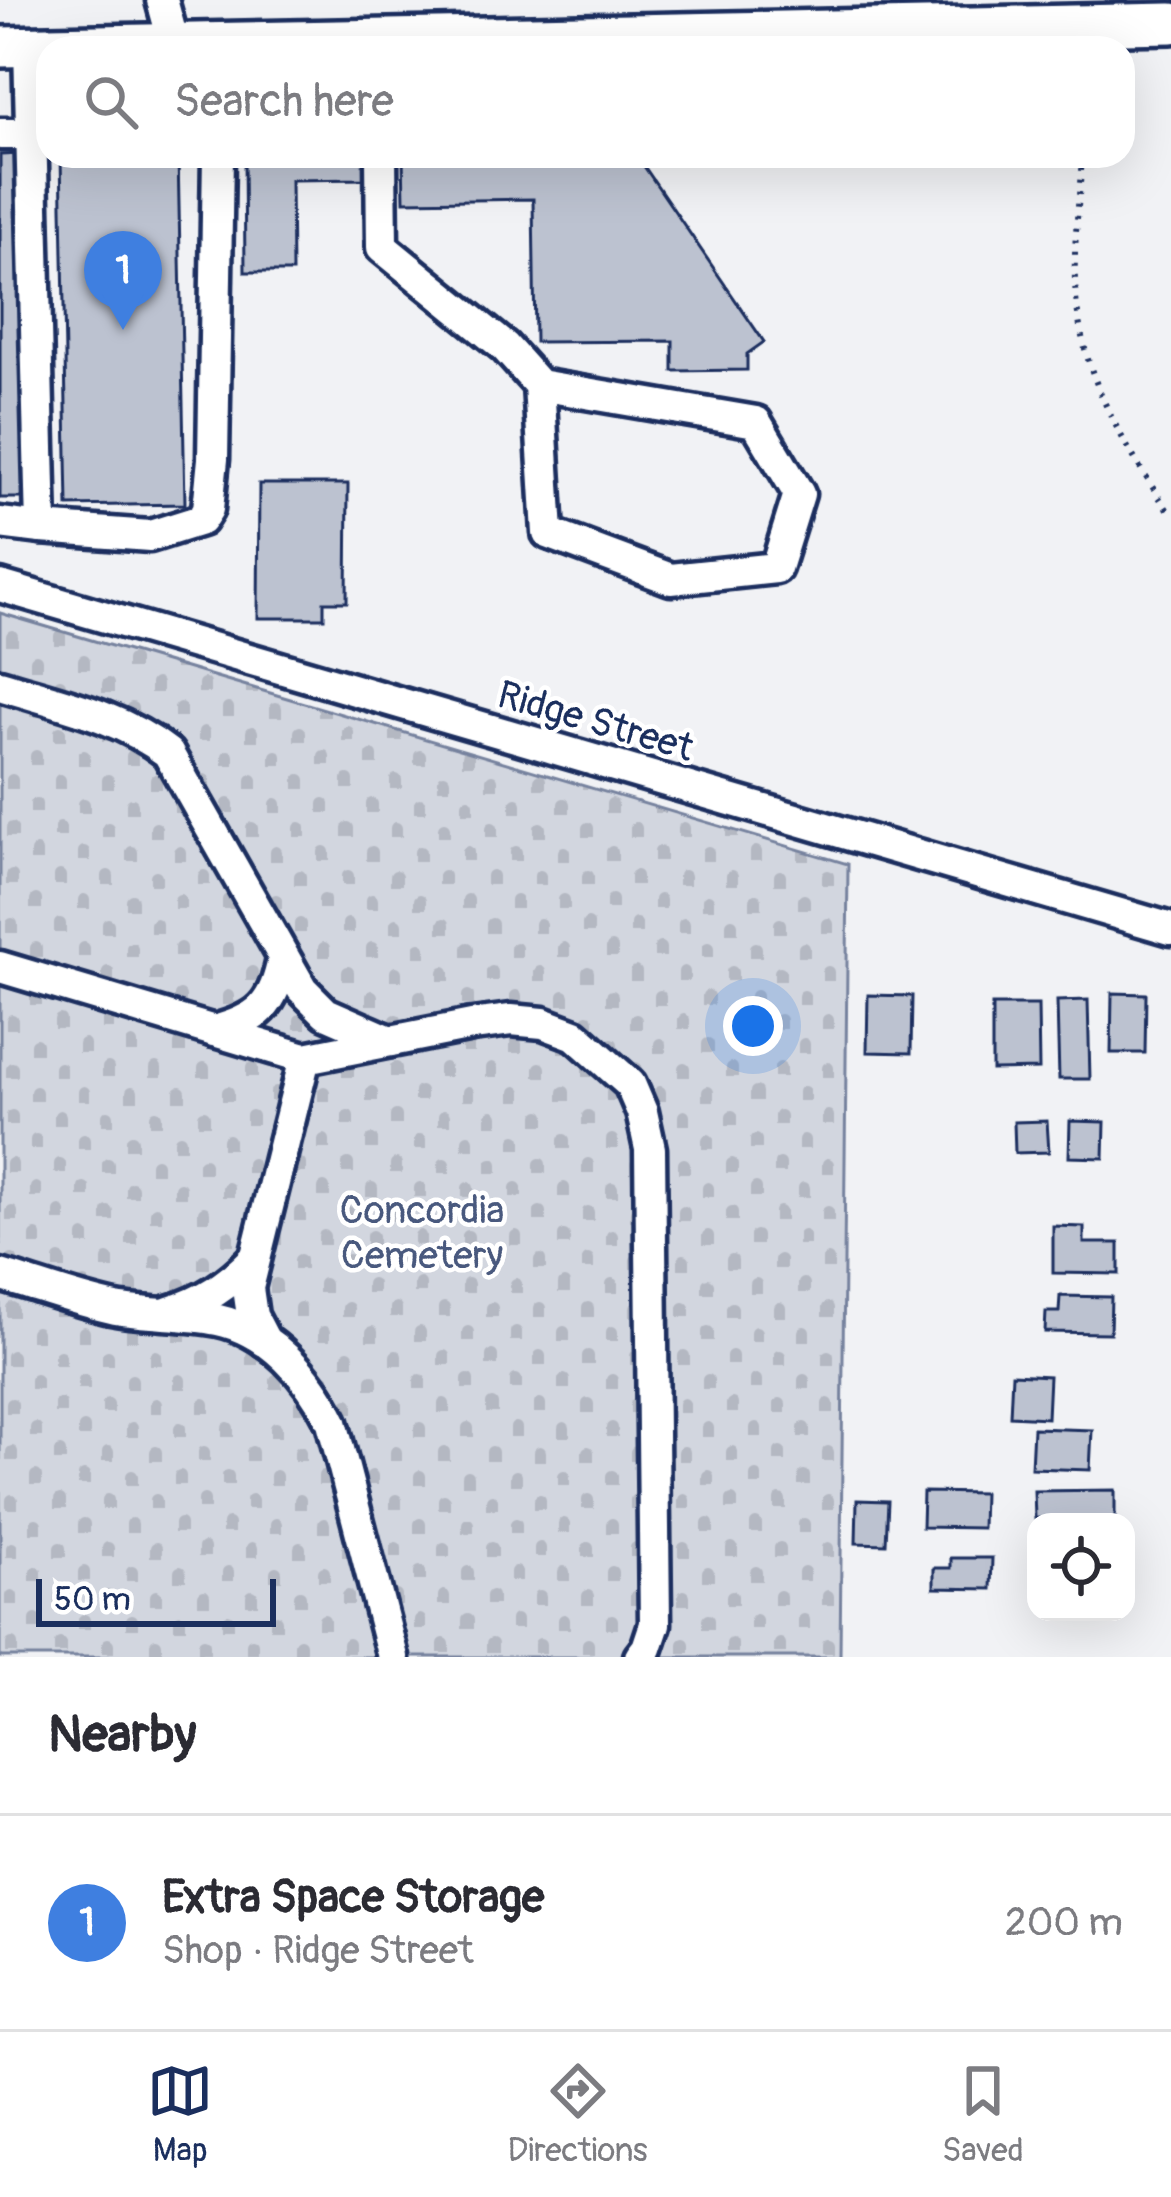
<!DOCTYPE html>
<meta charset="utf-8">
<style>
body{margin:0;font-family:Pangolin,sans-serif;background:#f7f7f7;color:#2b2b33}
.controls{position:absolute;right:36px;bottom:36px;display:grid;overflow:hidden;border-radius:24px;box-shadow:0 12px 48px #0002}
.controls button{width:108px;height:108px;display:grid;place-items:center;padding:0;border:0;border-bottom:3px solid #e1e1e2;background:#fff;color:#2b2b33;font:60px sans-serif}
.scale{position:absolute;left:36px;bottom:30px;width:240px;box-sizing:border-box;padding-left:12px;border:6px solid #1b2f5e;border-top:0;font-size:33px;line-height:42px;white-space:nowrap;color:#1b2f5e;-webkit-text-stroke:9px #fff;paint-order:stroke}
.you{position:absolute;left:753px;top:1026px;width:42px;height:42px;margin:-30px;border:9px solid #fff;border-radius:50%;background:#1a73e8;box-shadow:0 0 0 18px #1a73e833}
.badge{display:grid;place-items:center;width:78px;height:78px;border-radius:50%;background:#1b2f5e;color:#fff;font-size:39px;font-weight:700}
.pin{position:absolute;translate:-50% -99px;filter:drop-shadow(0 3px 6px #0008)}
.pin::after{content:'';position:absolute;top:63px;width:42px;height:36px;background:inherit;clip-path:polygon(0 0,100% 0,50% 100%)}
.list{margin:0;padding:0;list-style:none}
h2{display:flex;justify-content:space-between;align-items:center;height:156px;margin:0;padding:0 48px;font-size:51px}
h2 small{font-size:39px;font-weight:400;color:#7c7c81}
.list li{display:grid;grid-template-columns:78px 1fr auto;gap:36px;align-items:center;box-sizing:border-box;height:216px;padding:0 48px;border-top:3px solid #e1e1e2}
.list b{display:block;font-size:45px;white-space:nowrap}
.list p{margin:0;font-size:39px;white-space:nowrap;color:#7c7c81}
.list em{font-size:39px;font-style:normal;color:#7c7c81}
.icon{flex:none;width:66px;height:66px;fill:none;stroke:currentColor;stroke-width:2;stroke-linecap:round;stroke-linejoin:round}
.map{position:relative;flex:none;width:1171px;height:1657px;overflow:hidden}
.search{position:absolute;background:#fff;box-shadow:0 12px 48px #0002;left:36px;right:36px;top:36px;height:132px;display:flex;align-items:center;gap:30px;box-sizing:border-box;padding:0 42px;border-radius:36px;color:#7c7c81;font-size:45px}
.sheet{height:372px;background:#fff}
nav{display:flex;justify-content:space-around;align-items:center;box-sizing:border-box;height:168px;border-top:3px solid #e1e1e2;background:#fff;font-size:33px;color:#7c7c81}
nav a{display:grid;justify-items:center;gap:6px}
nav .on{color:#1b2f5e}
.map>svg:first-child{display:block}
.cemetery{fill:url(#cemetery-stones);stroke:#76829e;stroke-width:3}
.building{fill:#bcc2d0;stroke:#1b2f5e;stroke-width:3}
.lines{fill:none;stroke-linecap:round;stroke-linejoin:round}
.minor-casing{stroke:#1b2f5e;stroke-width:39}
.major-casing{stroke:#1b2f5e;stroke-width:48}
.path{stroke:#1b2f5e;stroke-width:6;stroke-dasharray:3 9;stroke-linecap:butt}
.minor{stroke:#fff;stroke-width:30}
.major{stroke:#fff;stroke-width:39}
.labels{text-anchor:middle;stroke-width:9;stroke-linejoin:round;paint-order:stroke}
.street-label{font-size:39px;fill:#1b2f5e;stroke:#fff}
.park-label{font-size:39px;fill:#49597e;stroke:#fff}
</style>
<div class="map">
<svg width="1171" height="1657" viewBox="0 0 1171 1657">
<defs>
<pattern id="cemetery-stones" width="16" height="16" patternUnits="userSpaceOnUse" patternTransform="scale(3)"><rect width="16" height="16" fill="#d2d6df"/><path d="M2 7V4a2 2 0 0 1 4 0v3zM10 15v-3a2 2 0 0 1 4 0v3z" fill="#b4b8c2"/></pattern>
</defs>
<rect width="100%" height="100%" fill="#f1f2f5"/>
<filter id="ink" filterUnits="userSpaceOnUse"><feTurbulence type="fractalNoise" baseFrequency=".00833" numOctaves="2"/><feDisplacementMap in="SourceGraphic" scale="24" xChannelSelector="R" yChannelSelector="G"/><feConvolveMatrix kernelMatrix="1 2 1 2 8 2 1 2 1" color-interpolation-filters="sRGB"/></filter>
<g filter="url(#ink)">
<!-- cemetery -->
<polygon class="cemetery" points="0,613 848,864 840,1657 0,1657"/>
<!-- building -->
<g class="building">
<polygon points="22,154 29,498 0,498 0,155"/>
<polygon points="61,156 178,156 185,504 68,506"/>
<polygon points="244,156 366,156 367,179 291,180 292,272 245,272"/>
<polygon points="403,156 637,156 764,342 747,354 747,370 673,371 673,341 535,342 533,199 404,201"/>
<polygon points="259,484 348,484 347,602 324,602 324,618 258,618"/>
<polygon points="1112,993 1146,994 1145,1053 1111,1053"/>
<polygon points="868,995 912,996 911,1053 867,1052"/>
<polygon points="1088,1000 1090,1079 1059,1079 1057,1001"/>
<polygon points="992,1005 1038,1005 1039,1069 992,1070"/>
<polygon points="1047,1121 1049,1152 1015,1153 1014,1122"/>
<polygon points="1070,1121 1105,1122 1104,1158 1069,1157"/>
<polygon points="1053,1226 1084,1227 1084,1243 1119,1243 1119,1274 1053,1273"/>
<polygon points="1060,1296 1111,1297 1110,1333 1045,1332 1046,1312 1059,1312"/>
<polygon points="1012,1374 1049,1376 1047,1418 1010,1416"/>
<polygon points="1033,1428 1092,1430 1090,1470 1031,1468"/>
<polygon points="1115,1490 1115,1522 1035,1518 1034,1491"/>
<polygon points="923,1492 983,1493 982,1528 922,1527"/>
<polygon points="857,1500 888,1501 886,1544 856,1543"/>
<polygon points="951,1558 992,1558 991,1589 934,1588 934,1568 951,1568"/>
</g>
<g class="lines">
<!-- minor casing -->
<g class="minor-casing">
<g id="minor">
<polyline points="162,0 174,44"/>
<polyline points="29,46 41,528 150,536 201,520 208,509 213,459 218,156"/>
<polyline points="0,134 31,134"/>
<polyline points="381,156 382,247 505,347 539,385 756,422 799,494 776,568 671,579 548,533 539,385"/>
<polyline points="0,523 41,528"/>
<polyline points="0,586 1171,929"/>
<path d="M0,685c58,18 119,30 168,68l134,236 24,24 64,28"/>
<polyline points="0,967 305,1058 472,1025 511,1020 543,1023 575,1035 630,1084 642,1112 650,1149 655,1624 647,1648 640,1657"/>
<path d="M214,1031c45,-12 60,-26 69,-72"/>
<path d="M0,1275c38,11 77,26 116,34 34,6 68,4 102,11 52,11 92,57 114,102l61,235"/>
<path d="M169,1312c36,-11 59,-27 85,-53"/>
<polyline points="265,1341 252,1316 248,1288 305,1058"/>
</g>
</g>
<!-- major casing -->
<g class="major-casing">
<polyline id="major" points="0,47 1171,23"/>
</g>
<!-- path -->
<path class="path" d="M1082,156c-3,52 -12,106 -4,158 10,75 52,140 93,201"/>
<!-- minor -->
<use href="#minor" class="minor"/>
<!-- major -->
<use href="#major" class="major"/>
</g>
</g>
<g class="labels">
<!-- street labels -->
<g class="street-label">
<text transform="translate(596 720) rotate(16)" y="14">Ridge Street</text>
</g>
<!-- park labels -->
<g class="park-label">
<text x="422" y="1223">Concordia<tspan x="422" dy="45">Cemetery</tspan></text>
</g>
</g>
</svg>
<div class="controls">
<button><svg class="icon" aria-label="locate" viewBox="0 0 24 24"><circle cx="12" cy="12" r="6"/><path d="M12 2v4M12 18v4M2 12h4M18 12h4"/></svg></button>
</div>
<div class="scale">50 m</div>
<div class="you"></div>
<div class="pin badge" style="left:123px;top:330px;background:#3f7fe0">1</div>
<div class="search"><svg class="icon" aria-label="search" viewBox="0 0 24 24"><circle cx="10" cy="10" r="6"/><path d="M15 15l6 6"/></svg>Search here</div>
</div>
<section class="sheet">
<h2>Nearby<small></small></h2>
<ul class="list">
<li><span class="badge" style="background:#3f7fe0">1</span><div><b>Extra Space Storage</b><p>Shop · Ridge Street</p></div><em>200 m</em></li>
</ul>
</section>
<nav>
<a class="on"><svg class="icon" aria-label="map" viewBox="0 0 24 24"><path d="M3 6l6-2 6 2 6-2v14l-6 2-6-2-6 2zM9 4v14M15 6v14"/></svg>Map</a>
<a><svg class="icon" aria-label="directions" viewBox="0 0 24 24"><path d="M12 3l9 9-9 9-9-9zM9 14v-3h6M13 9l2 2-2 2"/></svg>Directions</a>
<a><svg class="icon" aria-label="saved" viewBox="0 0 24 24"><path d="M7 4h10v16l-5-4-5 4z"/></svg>Saved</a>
</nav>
